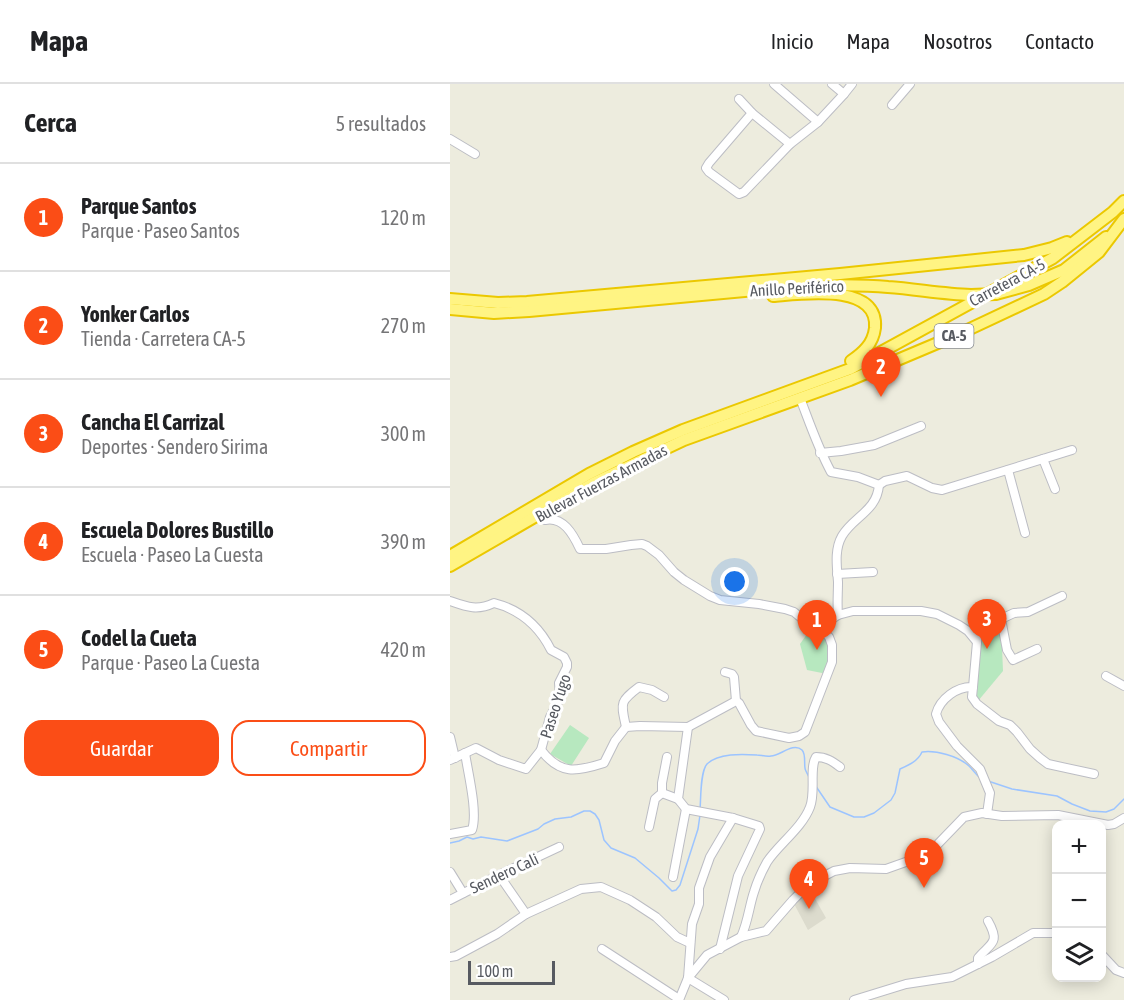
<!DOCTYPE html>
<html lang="es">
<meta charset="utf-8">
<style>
body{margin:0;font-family:"Asap Condensed",sans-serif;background:#f2f2f2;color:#202124}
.controls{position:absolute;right:18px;bottom:18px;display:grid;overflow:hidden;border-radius:12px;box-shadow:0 3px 15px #0003}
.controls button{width:54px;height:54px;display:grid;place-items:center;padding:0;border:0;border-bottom:2px solid #e0e0e0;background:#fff;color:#202124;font:30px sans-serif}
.scale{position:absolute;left:18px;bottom:15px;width:87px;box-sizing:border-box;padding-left:6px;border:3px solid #575a61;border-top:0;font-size:16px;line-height:21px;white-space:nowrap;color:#575a61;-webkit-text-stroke:4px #fff;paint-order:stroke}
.you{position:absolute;left:285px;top:498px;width:21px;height:21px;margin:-15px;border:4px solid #fff;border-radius:50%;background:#1a73e8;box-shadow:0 0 0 9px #1a73e833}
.badge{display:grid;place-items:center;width:39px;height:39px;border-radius:50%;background:#fb4d16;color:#fff;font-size:20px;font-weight:700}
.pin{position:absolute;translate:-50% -50px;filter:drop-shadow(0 2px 3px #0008)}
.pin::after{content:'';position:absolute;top:32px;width:21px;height:18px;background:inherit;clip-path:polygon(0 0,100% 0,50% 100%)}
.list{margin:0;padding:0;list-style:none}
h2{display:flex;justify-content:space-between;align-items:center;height:78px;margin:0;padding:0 24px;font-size:26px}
h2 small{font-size:20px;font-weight:400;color:#757577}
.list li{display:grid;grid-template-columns:39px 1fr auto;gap:18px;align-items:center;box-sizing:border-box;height:108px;padding:0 24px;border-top:2px solid #e0e0e0}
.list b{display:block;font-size:22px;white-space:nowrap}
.list p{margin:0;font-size:20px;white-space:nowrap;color:#757577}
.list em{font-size:20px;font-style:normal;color:#757577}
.actions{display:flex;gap:12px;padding:18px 24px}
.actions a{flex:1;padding:14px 0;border:2px solid #fb4d16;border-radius:18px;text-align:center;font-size:21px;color:#fb4d16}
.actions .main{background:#fb4d16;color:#fff}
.icon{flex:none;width:33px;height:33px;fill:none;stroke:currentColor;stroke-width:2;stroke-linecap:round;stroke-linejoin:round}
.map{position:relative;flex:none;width:674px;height:916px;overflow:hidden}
header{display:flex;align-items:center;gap:36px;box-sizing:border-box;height:84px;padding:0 30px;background:#fff;border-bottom:2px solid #e0e0e0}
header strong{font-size:28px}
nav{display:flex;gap:33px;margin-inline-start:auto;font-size:21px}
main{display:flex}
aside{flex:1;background:#fff}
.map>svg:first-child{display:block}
.education{fill:#dcdbcd}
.green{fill:#b7e8bf}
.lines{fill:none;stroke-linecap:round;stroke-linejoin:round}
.stream{stroke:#9cc4ff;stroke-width:1.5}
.minor-casing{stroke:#bcbdc4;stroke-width:10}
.highway-casing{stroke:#ebc800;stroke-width:14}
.minor{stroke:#fff;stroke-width:8}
.highway{stroke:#fff483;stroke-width:10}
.highway-bridge-casing{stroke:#ebc800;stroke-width:14;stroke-linecap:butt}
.highway-bridge{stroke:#fff483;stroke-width:10}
.labels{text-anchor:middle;stroke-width:6;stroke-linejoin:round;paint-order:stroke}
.shield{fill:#fff;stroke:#898c90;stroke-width:1.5}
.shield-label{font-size:15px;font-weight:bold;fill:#575a61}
.street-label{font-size:16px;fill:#575a61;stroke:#fff}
</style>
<header>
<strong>Mapa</strong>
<nav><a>Inicio</a><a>Mapa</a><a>Nosotros</a><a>Contacto</a></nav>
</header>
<main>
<aside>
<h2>Cerca<small>5 resultados</small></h2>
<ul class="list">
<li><span class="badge">1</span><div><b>Parque Santos</b><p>Parque · Paseo Santos</p></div><em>120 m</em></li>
<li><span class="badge">2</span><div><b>Yonker Carlos</b><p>Tienda · Carretera CA-5</p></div><em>270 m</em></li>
<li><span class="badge">3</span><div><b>Cancha El Carrizal</b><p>Deportes · Sendero Sirima</p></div><em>300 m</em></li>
<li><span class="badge">4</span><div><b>Escuela Dolores Bustillo</b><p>Escuela · Paseo La Cuesta</p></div><em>390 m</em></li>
<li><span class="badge">5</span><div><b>Codel la Cueta</b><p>Parque · Paseo La Cuesta</p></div><em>420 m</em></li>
</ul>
<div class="actions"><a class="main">Guardar</a><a>Compartir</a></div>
</aside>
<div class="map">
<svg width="674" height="916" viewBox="0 0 674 916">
<rect width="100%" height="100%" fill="#edecde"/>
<!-- education -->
<polygon class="education" points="359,804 376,834 358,846 342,816"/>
<!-- green -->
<g class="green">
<polygon points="551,539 553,587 528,617 526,611 527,545"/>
<polygon points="362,543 367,544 382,561 377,590 357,586 350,560"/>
<polygon points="120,641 139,654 121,682 100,670"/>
</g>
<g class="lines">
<!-- stream -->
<g class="stream">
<polyline points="538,697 562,705 607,712 622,720 640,727 656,728 664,725 674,715"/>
<path d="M365,701l15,22 24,10h10l10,-4 17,-13 4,-7 5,-24c9,-4 18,-8 22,-17 14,-2 36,4 47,14 3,3 6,7 10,11"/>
<path d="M250,726c1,-11 0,-38 7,-46 11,-11 35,-10 50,-9 4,0 9,2 14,1 9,0 22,-14 31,-6 4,4 2,13 3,18 0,2 3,7 4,9"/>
<polyline points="0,759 9,757 17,753 23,755 31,753 57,757 88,745 94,740 105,735 121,733 134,727 140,727 145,730 149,736 154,756 161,764 185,774 209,794 222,807 226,806 230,801 248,745 250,731"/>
</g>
<!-- minor casing -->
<g class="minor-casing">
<g id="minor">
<polyline points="324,0 368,38"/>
<polyline points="382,0 394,10"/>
<polyline points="289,15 302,29 340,60"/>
<polyline points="442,21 460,0"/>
<polyline points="302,29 259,79 256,84 259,88 289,110 294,108 340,60 368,38 394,10 402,0"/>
<polyline points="0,55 25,70"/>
<path d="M350,314c10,26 18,50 31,74l27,5 21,8"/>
<polyline points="370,369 391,367 424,361 471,342"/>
<polyline points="593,375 605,405"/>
<polyline points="558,386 575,449"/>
<polyline points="429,401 435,397 457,392 482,404 492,406 622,366"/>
<path d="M90,430l5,6c18,-4 28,14 35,29h26l25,-4 11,-1 5,2 12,9 15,17 10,8 26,16 10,4 39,4 26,5 9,3 18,15 12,5 5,5 3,8v17l-27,70 -6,4 -10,2 -33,-7 -5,-6 -12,-22 -3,-2 -48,26 -48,-1 -14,1 -11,14 -11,22c-28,9 -44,12 -63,-13"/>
<polyline points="387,490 423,488"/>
<path d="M0,517c17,6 27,10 44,2 27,7 45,23 57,47l13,7 3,6v4l-8,16 1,14 -2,5 -8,15 -9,33 -15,19 -27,-9 -23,-12 -26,12"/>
<path d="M388,531c-1,-11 0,-22 0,-33 -1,-15 -4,-32 4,-46 11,-19 35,-25 37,-51"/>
<polyline points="551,535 564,529 578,528 612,512"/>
<path d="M374,548l8,-13 6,-4 15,-4h68l16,3 22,11 9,6 9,11 -4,45c-16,-1 -33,12 -37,27l3,8 18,24 23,23 10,24 -3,21"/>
<path d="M527,558c1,-21 4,-19 24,-23l6,31 6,10 24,-11"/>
<polyline points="275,588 282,590 284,593 286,617"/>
<polyline points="656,592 674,602"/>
<polyline points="523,603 522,613 527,620 549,637 560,641 567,648 580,665 590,674 598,680 644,690"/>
<path d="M176,643c-5,-24 -7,-25 13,-40l13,3 12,7"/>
<polyline points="238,643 228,715 236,725 283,734 309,742 310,745 288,792 270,865"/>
<polyline points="0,653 5,674"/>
<polyline points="217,673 212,699 212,709 228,715"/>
<polyline points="199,743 205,715 212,709"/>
<path d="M0,750l22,-4c6,-18 -4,-57 -7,-77"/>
<polyline points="0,788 13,809"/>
<polyline points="49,791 76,830"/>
<polyline points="223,793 236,725"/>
<polyline points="0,816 49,791 109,763"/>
<path d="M291,853c7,-15 8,-30 13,-45 3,-10 8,-21 13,-30 11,-17 35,-34 43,-55 6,-15 -1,-39 6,-50 10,0 16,4 24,10"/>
<polyline points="152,865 229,915"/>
<polyline points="652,871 666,886 674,889"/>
<polyline points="0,873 6,872 47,850 76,830 131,805 151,803 180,816 206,833 227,853 240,859"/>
<path d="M528,880v-6c12,-15 23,-14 10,-37"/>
<polyline points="238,894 242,840 249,820 249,804 260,773 283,734"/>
<polyline points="238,894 274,916"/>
<polyline points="229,916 238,894 257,871 291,853 316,847 343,816 359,800 384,787 400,784 436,785 467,774 485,763 514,733 532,729 552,732 608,731 658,741 664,740 674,734"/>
<polyline points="404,916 456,900 502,893 542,873 583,849 606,849"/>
</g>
</g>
<!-- highway casing -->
<g class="highway-casing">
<g id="highway">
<polyline points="546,210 579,201 614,186 656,153"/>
<path d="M323,212c27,-2 106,-14 102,32 -2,16 -12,25 -24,33"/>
<polyline points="0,215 48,219 77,218 390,190 574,171 602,164 617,158"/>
<path d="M0,225l44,4 35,-2 271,-25c29,-1 59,-2 88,1 28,2 55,7 83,8"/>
<polyline points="0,472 139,390 183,368 233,346 400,285 603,174 663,128 674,117"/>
<polyline points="0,482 143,399 234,356 400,296 509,250 594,210 612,198 649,168 674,135"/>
</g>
</g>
<!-- minor -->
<use href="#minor" class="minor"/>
<!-- highway -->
<use href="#highway" class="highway"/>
<!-- highway-bridge casing -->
<g class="highway-bridge-casing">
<polyline id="highway-bridge" points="521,211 546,210"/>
</g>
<!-- highway-bridge -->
<use href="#highway-bridge" class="highway-bridge"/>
</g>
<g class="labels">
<!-- shield labels -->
<rect class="shield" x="484.5" y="240" width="39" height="24" rx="4.5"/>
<g class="shield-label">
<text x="504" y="257">CA-5</text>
</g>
<!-- street labels -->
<g class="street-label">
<text transform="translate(557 198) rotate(-28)" y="6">Carretera CA-5</text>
<text transform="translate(347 204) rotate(-3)" y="6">Anillo Periférico</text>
<text transform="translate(151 399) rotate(-28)" y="6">Bulevar Fuerzas Armadas</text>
<text transform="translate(105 622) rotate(-72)" y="6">Paseo Yugo</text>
<text transform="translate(54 789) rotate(-25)" y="6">Sendero Cali</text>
</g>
</g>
</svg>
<div class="controls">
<button>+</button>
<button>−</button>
<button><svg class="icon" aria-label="layers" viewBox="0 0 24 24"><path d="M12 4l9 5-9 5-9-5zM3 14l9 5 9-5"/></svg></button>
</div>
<div class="scale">100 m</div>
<div class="you"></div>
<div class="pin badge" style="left:367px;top:566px">1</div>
<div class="pin badge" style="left:431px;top:313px">2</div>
<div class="pin badge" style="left:537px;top:565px">3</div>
<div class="pin badge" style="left:359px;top:825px">4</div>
<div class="pin badge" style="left:474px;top:804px">5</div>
</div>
</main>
